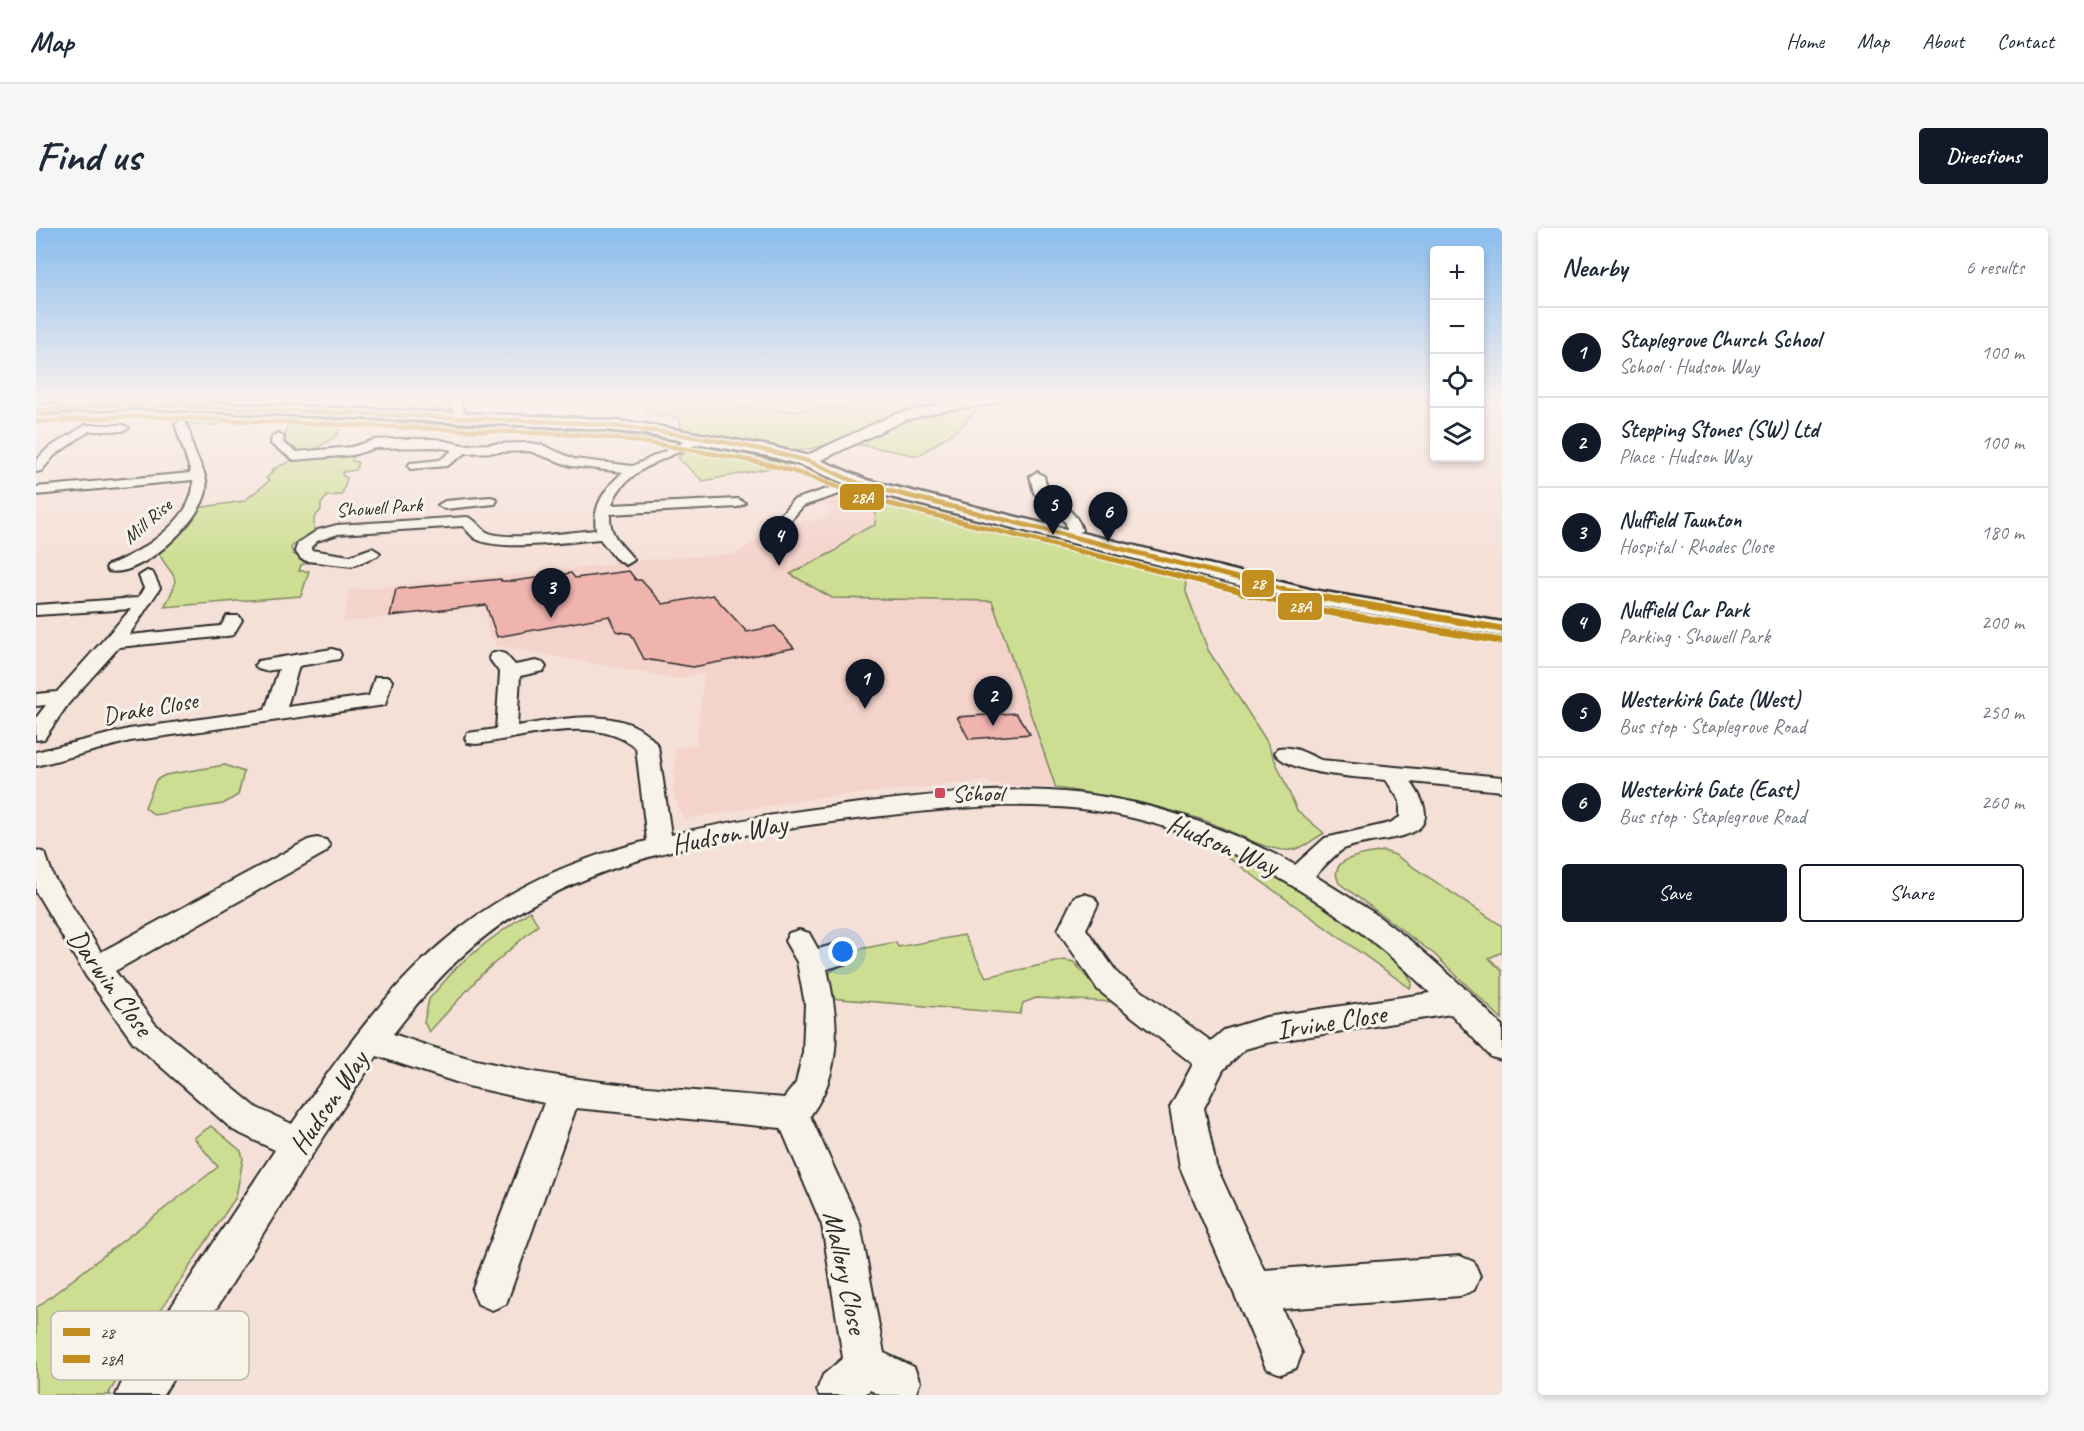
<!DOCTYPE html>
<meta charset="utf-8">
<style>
body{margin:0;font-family:Caveat,sans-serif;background:#f6f6f7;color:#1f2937}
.controls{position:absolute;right:18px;top:18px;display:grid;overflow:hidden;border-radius:6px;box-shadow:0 3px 9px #0003}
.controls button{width:54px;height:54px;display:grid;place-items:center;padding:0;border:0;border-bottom:2px solid #e0e1e3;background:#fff;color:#1f2937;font:30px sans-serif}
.you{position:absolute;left:807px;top:724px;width:21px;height:21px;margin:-15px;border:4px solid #fff;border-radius:50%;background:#1a73e8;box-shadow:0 0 0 9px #1a73e833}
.badge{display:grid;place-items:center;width:39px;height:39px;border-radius:50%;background:#111827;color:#fff;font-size:20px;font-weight:700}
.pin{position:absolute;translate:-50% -50px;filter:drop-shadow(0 2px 3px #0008)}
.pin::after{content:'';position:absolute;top:32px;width:21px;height:18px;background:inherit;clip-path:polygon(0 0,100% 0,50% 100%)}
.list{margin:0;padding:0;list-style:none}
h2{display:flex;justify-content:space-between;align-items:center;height:78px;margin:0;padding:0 24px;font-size:26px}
h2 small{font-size:20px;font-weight:400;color:#747a83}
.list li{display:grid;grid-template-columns:39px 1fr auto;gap:18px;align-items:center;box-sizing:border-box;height:90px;padding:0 24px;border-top:2px solid #e0e1e3}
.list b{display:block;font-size:22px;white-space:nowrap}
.list p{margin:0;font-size:20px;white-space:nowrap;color:#747a83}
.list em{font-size:20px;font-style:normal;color:#747a83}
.actions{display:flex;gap:12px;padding:18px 24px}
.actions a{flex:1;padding:14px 0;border:2px solid #111827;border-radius:6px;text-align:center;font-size:21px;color:#111827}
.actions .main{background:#111827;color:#fff}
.icon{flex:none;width:33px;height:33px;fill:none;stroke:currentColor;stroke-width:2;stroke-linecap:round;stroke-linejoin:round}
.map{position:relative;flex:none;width:1466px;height:1167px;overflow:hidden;border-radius:6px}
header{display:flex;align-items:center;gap:36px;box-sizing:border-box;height:84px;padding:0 30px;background:#fff;border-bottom:2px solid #e0e1e3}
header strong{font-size:28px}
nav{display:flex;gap:33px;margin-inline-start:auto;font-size:21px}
.intro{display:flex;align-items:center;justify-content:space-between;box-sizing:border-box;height:144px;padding:0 36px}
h1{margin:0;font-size:42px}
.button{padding:15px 27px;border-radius:6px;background:#111827;color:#fff;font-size:21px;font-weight:700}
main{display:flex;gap:36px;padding:0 36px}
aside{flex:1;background:#fff;border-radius:6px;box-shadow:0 3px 9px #0003}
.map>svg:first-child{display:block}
.built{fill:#f4d3cb}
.green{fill:#cdde92;stroke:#7c845e;stroke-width:1.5}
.building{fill:#f0b4af;stroke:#2b2b2b;stroke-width:1.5}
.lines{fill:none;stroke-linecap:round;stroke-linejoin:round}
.minor-casing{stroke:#2b2b2b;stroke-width:4}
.tertiary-casing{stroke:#2b2b2b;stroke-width:4}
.primary-casing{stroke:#2b2b2b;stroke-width:5}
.minor{fill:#f7f3e8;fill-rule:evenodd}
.tertiary{fill:#f7f3e8;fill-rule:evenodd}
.primary{fill:#f7f3e8;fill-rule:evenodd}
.bus-1-far2-casing{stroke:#f7f3e8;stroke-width:7}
.bus-1-far1-casing{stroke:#f7f3e8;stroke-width:8}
.bus-1-casing{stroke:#f7f3e8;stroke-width:10}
.bus-2-far2-casing{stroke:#f7f3e8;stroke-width:7}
.bus-2-far1-casing{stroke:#f7f3e8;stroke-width:8}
.bus-2-casing{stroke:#f7f3e8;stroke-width:10}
.bus-1-far2{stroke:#c18e1f;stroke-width:4.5}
.bus-1-far1{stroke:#c18e1f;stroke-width:5}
.bus-1{stroke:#c18e1f;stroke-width:7}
.bus-2-far2{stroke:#c18e1f;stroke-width:4.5}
.bus-2-far1{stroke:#c18e1f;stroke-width:5}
.bus-2{stroke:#c18e1f;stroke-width:7}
.poi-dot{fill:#d1495b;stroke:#f7f3e8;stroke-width:2}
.labels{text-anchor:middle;stroke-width:6;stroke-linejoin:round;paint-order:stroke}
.far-street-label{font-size:20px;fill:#2b2b2b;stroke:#f7f3e8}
.street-label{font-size:24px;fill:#2b2b2b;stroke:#f7f3e8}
.poi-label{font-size:24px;fill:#2b2b2b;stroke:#f7f3e8;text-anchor:start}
.near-street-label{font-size:28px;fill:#2b2b2b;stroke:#f7f3e8}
.key{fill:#f7f3e8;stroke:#bab7af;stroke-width:1.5}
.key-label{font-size:16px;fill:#2b2b2b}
.line-badge{stroke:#f7f3e8;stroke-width:2}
.badge-label{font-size:16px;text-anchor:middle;font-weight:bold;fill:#fff}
</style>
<header>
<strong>Map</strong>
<nav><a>Home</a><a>Map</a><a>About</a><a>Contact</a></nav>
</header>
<div class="intro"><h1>Find us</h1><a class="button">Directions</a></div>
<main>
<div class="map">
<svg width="1466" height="1167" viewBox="0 0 1466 1167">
<rect width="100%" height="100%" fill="#f5e0d7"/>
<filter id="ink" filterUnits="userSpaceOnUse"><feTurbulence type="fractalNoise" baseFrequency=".0167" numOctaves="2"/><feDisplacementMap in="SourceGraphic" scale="12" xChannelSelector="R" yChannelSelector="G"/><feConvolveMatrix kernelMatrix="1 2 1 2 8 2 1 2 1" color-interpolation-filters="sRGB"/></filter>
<g filter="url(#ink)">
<!-- built -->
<polygon class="built" points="810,265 840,280 840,297 819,306 799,323 755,347 796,370 956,373 1020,560 954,556 949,553 781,570 647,591 637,563 640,520 660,517 668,445 640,451 459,417 459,411 453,409 449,379 307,394 314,362 573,337 577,334 699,326 720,313 739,295 784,292 799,283 782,273"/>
<!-- green -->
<g class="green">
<path d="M614,172h54l58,10 30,1 110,-10 19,7c-12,3 -25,6 -36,10 -35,13 -58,34 -96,32l-109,-20v-12c-12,-4 -26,-1 -36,-8l8,-6z"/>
<path d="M945,176l-20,23 -43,29 -67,-13c43,-24 82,-32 130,-39z"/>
<path d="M67,180l252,9 -22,1 -15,5 3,2 16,-5 33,-3 205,9 86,11 3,3 -136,-13 -177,-4 -9,2 -5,10 -24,16 41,3 -2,7 6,1 -2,8 -13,2 -1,3 5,3 -5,17 -15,1 -6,8v6l-7,8v14l-17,9 -6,7 2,6 17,8 -9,3 -2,6h10l-8,25 -137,11c20,-35 9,-26 -6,-55l39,-44 47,-7 25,-20 -3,-3 8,-7 -3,-1 29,-13 1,-5 -17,-10 4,-21 -59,-2 -13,6 -40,-2 -1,-5 -8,-1 -131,-1 18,-5z"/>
<polygon points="664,219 676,219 756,236 667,253 643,231 643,227"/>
<path d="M858,272l291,72 1,20 22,58 58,90 31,70 27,23c-9,5 -21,16 -32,17 -26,3 -66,-23 -92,-31 -47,-15 -95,-24 -144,-31l-64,-187 -160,-3 -42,-24 45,-23 20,-17 20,-9 1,-17z"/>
<polygon points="189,537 208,544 202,567 187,576 118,587 109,579 120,552 129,547"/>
<polygon points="1179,617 1203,627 1279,669 1365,735 1376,754 1374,760 1176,618"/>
<path d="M1348,623l11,4 107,71v26l-13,6 13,13v48l-68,-65 -95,-71c-13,-26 27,-29 45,-32z"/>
<polygon points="494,683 502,697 446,746 393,804 388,794 393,771 420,740 451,714"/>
<polygon points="928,707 950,749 1029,732 1038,734 1053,752 1079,774 1000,770 987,775 984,786 793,770 791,753 794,744 813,733 816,727 824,721 860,714 862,719"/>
<polygon points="175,898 205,923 207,931 200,969 104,1113 73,1165 75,1167 0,1167 0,1080 182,939 158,910"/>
</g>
<!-- building -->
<g class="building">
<polygon points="593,343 600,352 605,352 627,376 677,367 711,404 739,398 758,420 657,439 608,431 595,406 580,403 573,388 461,409 450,377 354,388 360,361 465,351 465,353 478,353 535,345 539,350"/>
<polygon points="980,485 994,506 933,511 921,489"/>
</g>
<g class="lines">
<!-- minor casing -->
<g class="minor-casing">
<g id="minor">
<polygon points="414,172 427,172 424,175 432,191 430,193 422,193 413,174"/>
<polygon points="896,172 908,172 916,178 911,181"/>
<path d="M145,193l4,1c5,8 6,16 8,26 5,15 16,27 13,43 -5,30 -66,88 -98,80l-2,-3 2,-3c31,-11 88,-46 85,-85l-157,15v-8l155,-14 -16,-49z"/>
<polygon points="50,197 87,197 93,200 87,203 53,203 19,227 5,243 0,244 0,233 11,221"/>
<path d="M242,205l6,4 -1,6 14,9 55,-5 22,-7 18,-1h44l27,6 66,-2 13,2 32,14 59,7 68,-32 4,1v6c-30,14 -83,28 -93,64l126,-6 7,4 -7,4 -128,7c-1,23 12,30 24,46l-8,5 -11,-7 -15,-19c-28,2 -100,13 -124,0 -4,-2 -9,-9 -13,-13l-125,8 -21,7 -6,6v3l39,6 22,-8 8,5 -3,3 -25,10 -45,-5 -6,-2 -6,-8 3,-8 20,-13 19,-5 130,-8c10,2 13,13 22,16 20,8 83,-1 107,-3 -4,-24 9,-42 27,-58l-52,-6 -42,-15 -63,2 -19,13 -37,3 -2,-3 2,-3 30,-3 13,-10 -17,-3 -61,1 -22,7 -59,5 -23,-16 1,-7z"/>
<path d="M1001,244l7,4c4,26 32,30 38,54l-8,8h-10l-2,-3 5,-6 -1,-6 -32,-30 -4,-17z"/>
<polygon points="822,251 829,255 827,258 767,278 754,293 749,294 742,290 757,272"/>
<polygon points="454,269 459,270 461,273 459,276 409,281 402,277 409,273"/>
<polygon points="111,343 117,345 124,360 93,407 185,398 191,388 203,388 206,392 197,407 191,408 83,419 32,476 8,511 0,512 0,490 10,477 0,478 0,466 21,464 95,381 0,387 0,377 102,370 108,360 103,348"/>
<polygon points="296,421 303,423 305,427 303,431 263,438 251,479 333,468 339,449 353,449 356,453 349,477 94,513 0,538 0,524 93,501 229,482 243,441 229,443 222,441 219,437 222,433"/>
<path d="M462,424l7,2 10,11 21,-4 7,2 3,4 -3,4 -23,5 -3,50c43,-7 111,-23 141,20l13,89c67,-16 137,-26 206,-34 57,-6 115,-13 172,-10 86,4 171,33 246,74l30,-27 65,-15 10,-6v-16l-14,-21c-26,-3 -96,-5 -111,-27l3,-5c15,-3 29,6 43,12l181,17v14l-91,-9c47,67 -36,51 -69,68 -9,6 -19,18 -27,26l59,37 38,29 57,50 33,34v34l-11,-3 -40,-43 -185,29 -21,6 -22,21 -19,38 12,58 48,104 196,-14 14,6 6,14 -6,14 -14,6 -178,13 20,44 -6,15 -15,6 -15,-6 -86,-201 -10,-60 23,-43 -95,-74 -40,-60 16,-33 10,-3 10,3 4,7 -12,25 32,45 93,67 13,-11 42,-13 164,-24c-78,-78 -189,-149 -297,-175 -87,-21 -173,-11 -260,-1 -113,13 -234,30 -336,85 -59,31 -104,80 -144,132 30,10 60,21 92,28 98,23 199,28 299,36l12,-15 7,-31 2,-48 -8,-42 -12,-21 4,-8 10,-3 10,3 9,16 22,-6 10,3 4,8 -4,8 -23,7c12,51 16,103 -17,147l50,108 24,129 30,14 6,15 -5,13h-35l-10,-5 -6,5h-45l-2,-5 6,-15 20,-17 -21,-133 -41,-97 -205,-20 -70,196 -14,6 -14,-6 -6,-14 72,-187 -76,-17 -91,-30 -73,111 -141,228h-47l7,-15 152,-230 -42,-20 -100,-88 -47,-66 -50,-84v-42l9,3 8,23 48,76 207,-112 9,-2 9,2 4,6 -4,6 -211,119 40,53 102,84 35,16c101,-146 175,-238 355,-283l-11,-93c-41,-35 -111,-10 -160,-4l-8,-1 -3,-5 3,-5 28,-4 4,-56 -11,-15 2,-4z"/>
</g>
</g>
<!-- tertiary casing -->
<g class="tertiary-casing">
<polygon id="tertiary" points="930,172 965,172 958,176 911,182 869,192 777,236 765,236 763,233 765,230 859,186"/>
</g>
<!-- primary casing -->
<g class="primary-casing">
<polygon id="primary" points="100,172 547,190 608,196 733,218 777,229 831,252 1277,362 1466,394 1466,408 1277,376 819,260 765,237 732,228 608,206 547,200 100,180 8,185 1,181 8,177"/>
</g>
<!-- minor -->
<use href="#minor" class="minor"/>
<!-- tertiary -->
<use href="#tertiary" class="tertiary"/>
<!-- primary -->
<use href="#primary" class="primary"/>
<!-- bus-1-far2 casing -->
<g class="bus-1-far2-casing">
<path id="bus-1-far2" d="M0,182l100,-6 447,19c74,7 149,17 221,37 21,6 41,20 63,26"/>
</g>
<!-- bus-1-far1 casing -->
<g class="bus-1-far1-casing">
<polyline id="bus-1-far1" points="825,256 1262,365"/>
</g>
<!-- bus-1 casing -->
<g class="bus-1-casing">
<polyline id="bus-1" points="1256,364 1466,401"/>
</g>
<!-- bus-2-far2 casing -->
<g class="bus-2-far2-casing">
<path id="bus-2-far2" d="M1,194l99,-6 446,19c45,4 88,11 132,19 42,7 81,15 120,32"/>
</g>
<!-- bus-2-far1 casing -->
<g class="bus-2-far1-casing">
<polyline id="bus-2-far1" points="795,256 822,268 1211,365"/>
</g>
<!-- bus-2 casing -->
<g class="bus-2-casing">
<polyline id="bus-2" points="1205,364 1274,381 1464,413"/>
</g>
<!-- bus-1-far2 -->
<use href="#bus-1-far2" class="bus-1-far2"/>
<!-- bus-1-far1 -->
<use href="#bus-1-far1" class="bus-1-far1"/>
<!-- bus-1 -->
<use href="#bus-1" class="bus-1"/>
<!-- bus-2-far2 -->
<use href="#bus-2-far2" class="bus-2-far2"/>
<!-- bus-2-far1 -->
<use href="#bus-2-far1" class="bus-2-far1"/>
<!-- bus-2 -->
<use href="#bus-2" class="bus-2"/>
</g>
</g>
<!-- sky -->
<linearGradient id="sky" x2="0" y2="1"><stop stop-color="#89bcee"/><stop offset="0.51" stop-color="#faf1ed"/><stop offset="1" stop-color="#faf1ed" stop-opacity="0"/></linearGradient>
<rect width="1466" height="335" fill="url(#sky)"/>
<!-- markers -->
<rect class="poi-dot" x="898" y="559" width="12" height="12" rx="3"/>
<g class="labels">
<!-- far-street labels -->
<g class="far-street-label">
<text transform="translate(343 279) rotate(-4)" y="7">Showell Park</text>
<text transform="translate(111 293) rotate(-41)" y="7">Mill Rise</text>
</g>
<!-- street labels -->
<g class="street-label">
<text transform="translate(114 480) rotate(-10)" y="8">Drake Close</text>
</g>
<!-- poi labels -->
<g class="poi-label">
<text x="916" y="573">School</text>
</g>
<!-- near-street labels -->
<g class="near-street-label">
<text transform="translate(693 605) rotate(-11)" y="10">Hudson Way</text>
<text transform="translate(1187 616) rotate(23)" y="10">Hudson Way</text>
<text transform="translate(75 754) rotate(54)" y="10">Darwin Close</text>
<text transform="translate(1295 793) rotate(-9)" y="10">Irvine Close</text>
<text transform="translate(292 874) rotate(-56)" y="10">Hudson Way</text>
<text transform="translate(810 1044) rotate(78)" y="10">Mallory Close</text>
</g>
</g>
<!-- legend -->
<rect x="15" y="1083" width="198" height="69" rx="9" class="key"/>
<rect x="27" y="1100" width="27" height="8" fill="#c18e1f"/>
<rect x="27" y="1127" width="27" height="8" fill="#c18e1f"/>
<g class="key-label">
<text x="64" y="1110">28</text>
<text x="64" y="1137">28A</text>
</g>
<g class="line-badge">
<rect x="803" y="255" width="46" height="28" rx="6" fill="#c18e1f"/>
<rect x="1205" y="341" width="34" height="29" rx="6" fill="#c18e1f"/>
<rect x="1241" y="364" width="46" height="29" rx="6" fill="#c18e1f"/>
</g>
<g class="badge-label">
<text x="826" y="275">28A</text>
<text x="1222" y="361">28</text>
<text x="1264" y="384">28A</text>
</g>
</svg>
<div class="controls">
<button>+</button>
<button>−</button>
<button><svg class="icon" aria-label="locate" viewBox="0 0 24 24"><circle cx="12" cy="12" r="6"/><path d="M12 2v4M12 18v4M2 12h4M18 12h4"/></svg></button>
<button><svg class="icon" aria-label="layers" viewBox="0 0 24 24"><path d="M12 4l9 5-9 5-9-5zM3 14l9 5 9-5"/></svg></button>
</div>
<div class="you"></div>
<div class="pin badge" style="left:829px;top:481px">1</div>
<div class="pin badge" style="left:957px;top:498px">2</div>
<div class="pin badge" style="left:515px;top:390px">3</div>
<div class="pin badge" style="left:743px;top:338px">4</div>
<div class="pin badge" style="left:1017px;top:307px">5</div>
<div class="pin badge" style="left:1072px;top:314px">6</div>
</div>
<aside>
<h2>Nearby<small>6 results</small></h2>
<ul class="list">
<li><span class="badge">1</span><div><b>Staplegrove Church School</b><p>School · Hudson Way</p></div><em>100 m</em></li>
<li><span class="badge">2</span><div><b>Stepping Stones (SW) Ltd</b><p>Place · Hudson Way</p></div><em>100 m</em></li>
<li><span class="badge">3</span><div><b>Nuffield Taunton</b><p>Hospital · Rhodes Close</p></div><em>180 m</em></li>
<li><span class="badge">4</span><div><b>Nuffield Car Park</b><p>Parking · Showell Park</p></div><em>200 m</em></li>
<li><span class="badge">5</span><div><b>Westerkirk Gate (West)</b><p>Bus stop · Staplegrove Road</p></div><em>250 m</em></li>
<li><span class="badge">6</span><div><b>Westerkirk Gate (East)</b><p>Bus stop · Staplegrove Road</p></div><em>260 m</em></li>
</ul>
<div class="actions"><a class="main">Save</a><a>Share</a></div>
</aside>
</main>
